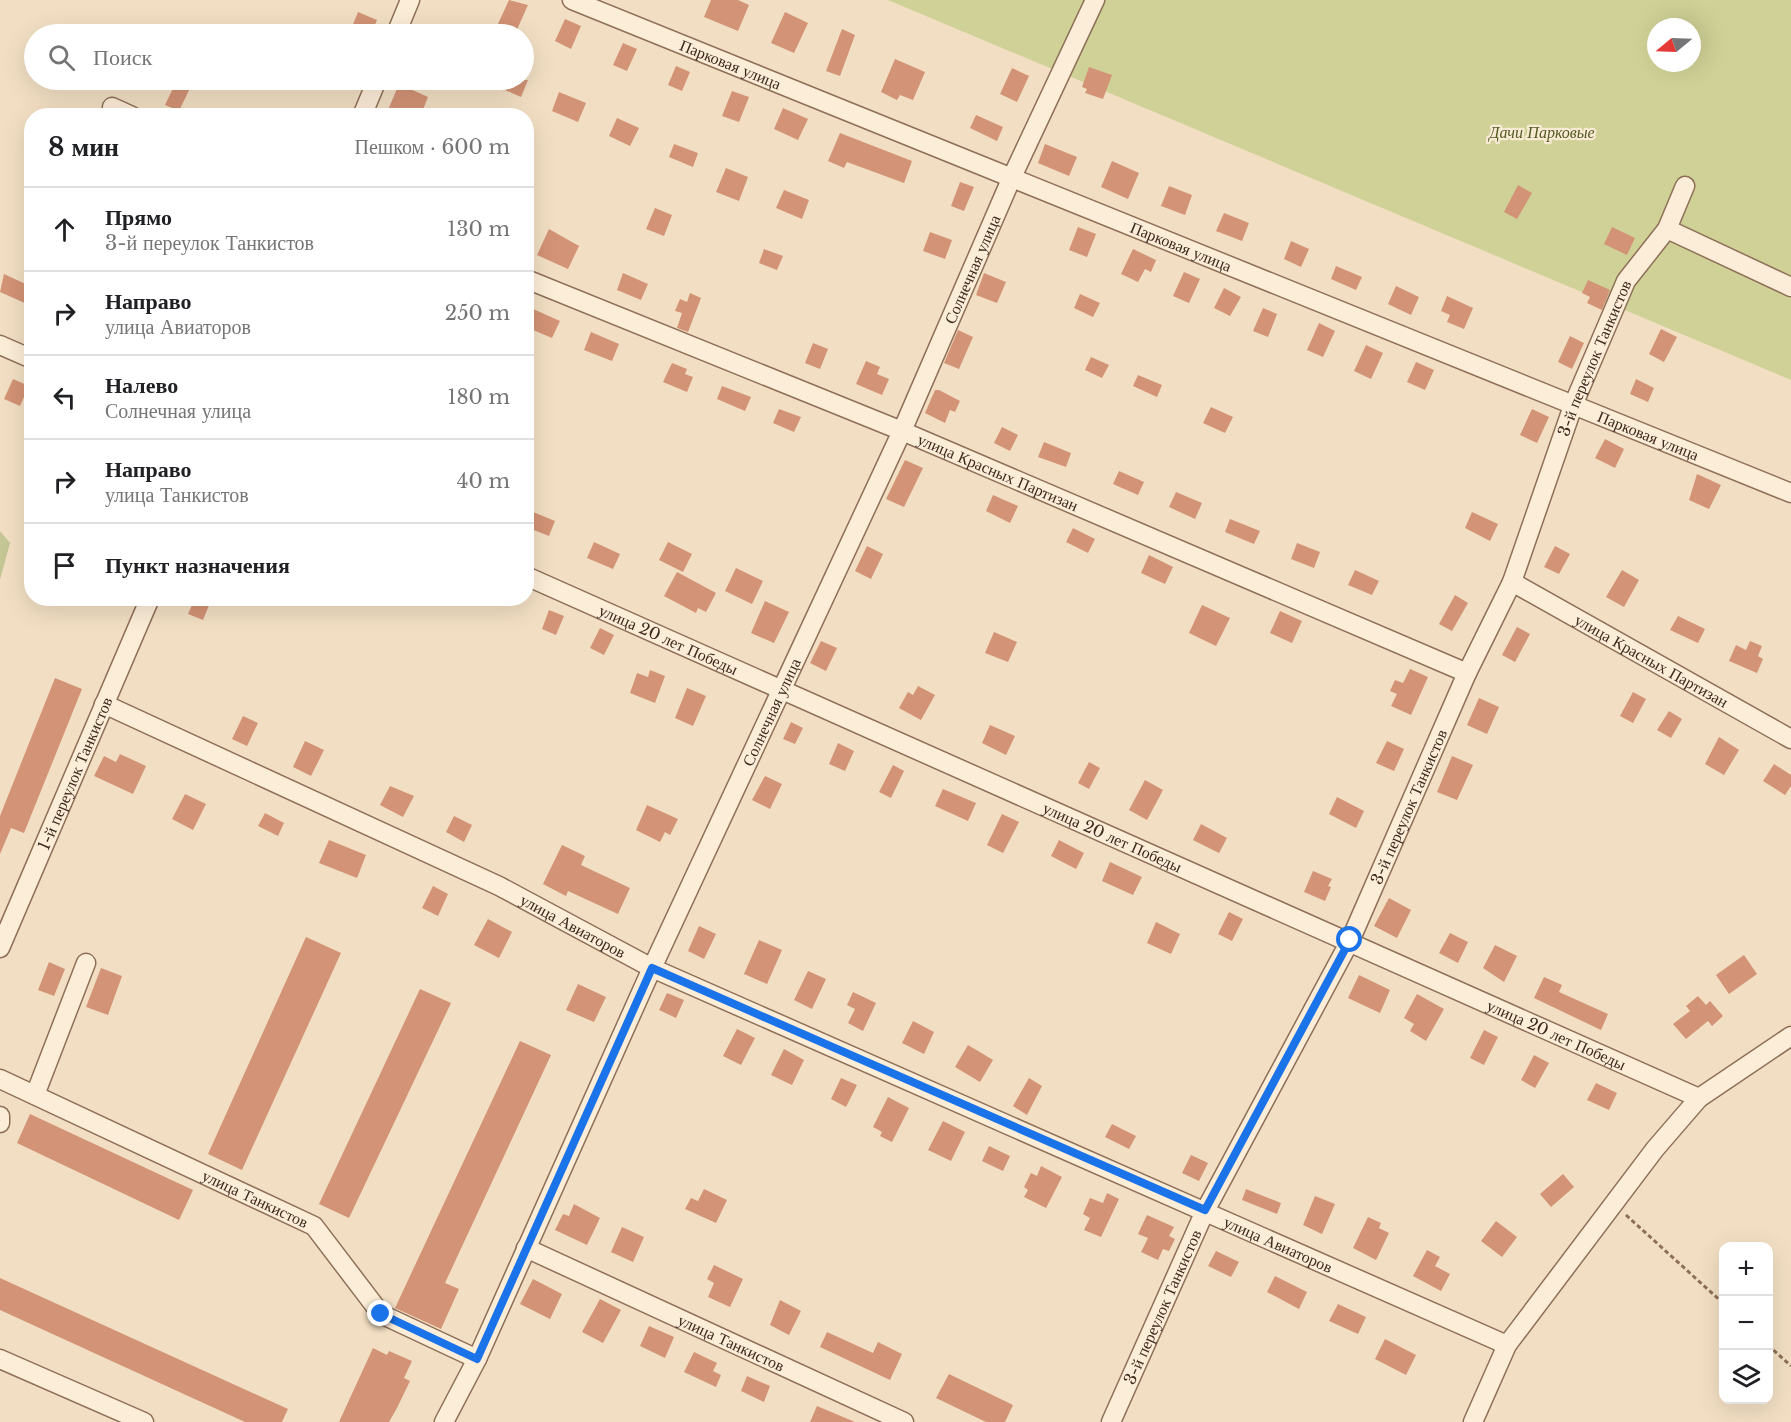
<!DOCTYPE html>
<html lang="ru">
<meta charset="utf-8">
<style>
body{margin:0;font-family:"Libre Baskerville",serif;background:#f6f6f6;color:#202124}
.controls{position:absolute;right:18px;bottom:18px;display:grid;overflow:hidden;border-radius:12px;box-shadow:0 6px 24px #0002}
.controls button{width:54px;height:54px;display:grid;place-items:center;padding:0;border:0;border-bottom:2px solid #e0e0e0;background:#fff;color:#202124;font:30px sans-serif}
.compass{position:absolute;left:1647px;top:18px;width:54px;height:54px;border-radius:50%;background:#fff;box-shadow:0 6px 24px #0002;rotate:251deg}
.stop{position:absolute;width:18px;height:18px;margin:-14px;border:4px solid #1a73e8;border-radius:50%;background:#fff}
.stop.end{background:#1a73e8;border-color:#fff;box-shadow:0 2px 6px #0008}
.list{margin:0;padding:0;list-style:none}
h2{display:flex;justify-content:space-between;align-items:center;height:78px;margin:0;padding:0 24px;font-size:26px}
h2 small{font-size:20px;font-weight:400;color:#757577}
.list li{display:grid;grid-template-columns:39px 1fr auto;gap:18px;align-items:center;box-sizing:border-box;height:84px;padding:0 24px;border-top:2px solid #e0e0e0}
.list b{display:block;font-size:22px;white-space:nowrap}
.list p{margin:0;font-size:20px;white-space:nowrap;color:#757577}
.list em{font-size:20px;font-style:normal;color:#757577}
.icon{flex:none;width:33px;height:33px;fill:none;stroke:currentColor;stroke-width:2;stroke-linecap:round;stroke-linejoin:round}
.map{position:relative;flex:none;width:1791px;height:1422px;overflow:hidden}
.search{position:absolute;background:#fff;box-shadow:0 6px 24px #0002;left:24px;top:24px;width:510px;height:66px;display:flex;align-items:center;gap:15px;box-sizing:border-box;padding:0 21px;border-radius:33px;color:#757577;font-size:22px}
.panel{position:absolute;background:#fff;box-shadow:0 6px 24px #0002;left:24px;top:108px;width:510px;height:498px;border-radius:24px}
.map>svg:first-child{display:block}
.green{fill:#d0d196;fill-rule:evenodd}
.cemetery{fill:#c5c696}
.building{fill:#d39376}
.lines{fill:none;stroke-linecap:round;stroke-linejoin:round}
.street-casing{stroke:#8e6f58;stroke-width:21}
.path{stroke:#8e6f58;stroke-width:3;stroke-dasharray:4.5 3;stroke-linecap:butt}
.street{stroke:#fcedd8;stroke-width:18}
.route{stroke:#1a73e8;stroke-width:8}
.labels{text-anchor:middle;stroke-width:4.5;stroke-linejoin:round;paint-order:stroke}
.street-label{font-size:16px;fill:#3d291d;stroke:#f8ead4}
.park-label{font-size:16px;font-style:italic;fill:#535b22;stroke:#f8ead4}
</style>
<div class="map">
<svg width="1791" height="1422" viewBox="0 0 1791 1422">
<rect width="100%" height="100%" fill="#f2dfc3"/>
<!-- green -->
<path class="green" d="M888,0h903v380zM1656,27h36v36h-36z"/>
<!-- cemetery -->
<polygon class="cemetery" points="0,531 10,543 0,580"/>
<!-- building -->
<g class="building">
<polygon points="509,0 528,5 515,34 497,26"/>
<polygon points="711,0 738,0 749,5 738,31 704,17"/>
<polygon points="358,12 377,20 371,34 349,34"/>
<polygon points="785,12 808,23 794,53 771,43"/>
<polygon points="565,19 581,26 571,49 555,41"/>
<polygon points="842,29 855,35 840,76 826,71"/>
<polygon points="623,43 637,49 627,71 613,65"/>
<polygon points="895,59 925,72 913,100 900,95 897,100 881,92"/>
<polygon points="676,66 690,72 682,91 668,85"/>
<polygon points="1089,67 1112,75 1103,99 1085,93 1087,89 1082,87"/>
<polygon points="1012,68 1029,76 1017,102 1000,94"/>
<polygon points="177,80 191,86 179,111 165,105"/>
<polygon points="482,80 528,80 521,97"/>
<polygon points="399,84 428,97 422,112 415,109 412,116 400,116 388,110"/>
<polygon points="732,91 749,97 739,122 722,116"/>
<polygon points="559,92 586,103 578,122 552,111"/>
<polygon points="783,108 808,119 798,140 774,129"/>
<polygon points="976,115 1003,127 997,141 970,128"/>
<polygon points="617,118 639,128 630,146 609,136"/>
<polygon points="840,133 912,161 904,183 847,162 844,168 828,161"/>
<polygon points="674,144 698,153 693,167 669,157"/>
<polygon points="1045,144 1077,157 1069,176 1038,163"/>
<polygon points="1112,161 1139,173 1128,199 1101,187"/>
<polygon points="726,168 748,177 739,201 716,192"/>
<polygon points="960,182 974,187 964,211 951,206"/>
<polygon points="1518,185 1532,193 1517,219 1504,212"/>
<polygon points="1169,186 1192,195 1185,215 1161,206"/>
<polygon points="784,190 809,200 802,219 776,208"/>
<polygon points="655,208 672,215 664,236 646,229"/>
<polygon points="1224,213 1249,223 1242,241 1216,231"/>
<polygon points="1078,227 1096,234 1087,257 1069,250"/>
<polygon points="1612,227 1635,238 1627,255 1604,244"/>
<polygon points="549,229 579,246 568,269 537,255"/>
<polygon points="930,232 952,240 945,259 923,251"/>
<polygon points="1291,241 1309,249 1301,267 1284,259"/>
<polygon points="764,249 783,256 777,270 759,263"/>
<polygon points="1133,249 1156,260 1151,272 1145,269 1138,282 1121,274"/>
<polygon points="1336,266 1362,277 1356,290 1331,279"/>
<polygon points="1184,272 1200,279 1189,303 1173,296"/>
<polygon points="623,273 648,284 641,300 617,290"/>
<polygon points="984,273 1006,282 997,303 976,295"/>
<polygon points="4,274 32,287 27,304 0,292"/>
<polygon points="1588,280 1610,290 1602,310 1587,303 1590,297 1582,293"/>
<polygon points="1396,286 1419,297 1411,315 1388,304"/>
<polygon points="1224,288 1241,297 1230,316 1214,308"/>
<polygon points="690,293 701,298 688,332 677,328 682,313 675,311 680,299 687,302"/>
<polygon points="1080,294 1100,303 1093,317 1074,308"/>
<polygon points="1447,296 1473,308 1464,329 1447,322 1450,315 1441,311"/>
<polygon points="531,308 560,321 552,338 526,327"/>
<polygon points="1263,308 1277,314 1268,337 1253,331"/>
<polygon points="1319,323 1335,331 1323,357 1307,350"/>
<polygon points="1661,329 1677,337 1664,362 1649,354"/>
<polygon points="958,330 973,337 959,369 944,363"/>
<polygon points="591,332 619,344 612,361 584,350"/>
<polygon points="1570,336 1584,343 1572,369 1558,362"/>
<polygon points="813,343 828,349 820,369 805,363"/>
<polygon points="1366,345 1383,353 1371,379 1354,371"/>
<polygon points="1091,357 1109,365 1102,378 1085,370"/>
<polygon points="866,361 880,367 877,374 889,379 882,395 856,384"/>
<polygon points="1416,362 1434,370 1425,390 1407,382"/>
<polygon points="672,363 687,369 685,374 693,377 687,392 663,382"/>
<polygon points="1138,375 1162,385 1157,397 1133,386"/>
<polygon points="13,379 29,386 20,406 4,399"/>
<polygon points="1636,379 1654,388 1648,402 1630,394"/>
<polygon points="722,386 751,397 745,411 717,399"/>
<polygon points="935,390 939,390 960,401 955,412 950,410 945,423 925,413"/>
<polygon points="1211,407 1233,417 1225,433 1203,423"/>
<polygon points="779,409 801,417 794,432 773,423"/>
<polygon points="1532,409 1549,417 1537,443 1520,435"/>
<polygon points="1002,427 1018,435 1010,451 994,443"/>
<polygon points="1605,439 1624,449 1615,468 1595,458"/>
<polygon points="1044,442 1071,453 1066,467 1038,457"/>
<polygon points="905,460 923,468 904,507 886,499"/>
<polygon points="1119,471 1144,482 1138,495 1113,484"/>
<polygon points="1697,474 1721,485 1709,509 1689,500"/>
<polygon points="1176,492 1202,503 1195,519 1169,507"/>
<polygon points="993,495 1018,506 1010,523 986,511"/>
<polygon points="533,512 555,521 549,536 526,527"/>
<polygon points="1472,512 1498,524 1490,541 1465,528"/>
<polygon points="1230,519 1260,531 1254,544 1225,532"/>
<polygon points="1073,528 1095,539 1088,553 1066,542"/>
<polygon points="594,542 620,554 613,569 587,558"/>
<polygon points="668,542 692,554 683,572 659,560"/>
<polygon points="1297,543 1320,552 1314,568 1291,559"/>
<polygon points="867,546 883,554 871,579 855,571"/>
<polygon points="1555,546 1570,554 1559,574 1544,567"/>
<polygon points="1149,555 1173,567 1165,584 1141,573"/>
<polygon points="736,568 763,581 752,604 725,591"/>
<polygon points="1355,570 1379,581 1372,595 1348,585"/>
<polygon points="1622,570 1639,580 1624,607 1606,597"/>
<polygon points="677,572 716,593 706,612 698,608 696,613 664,596"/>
<polygon points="1455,595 1468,603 1452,631 1439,624"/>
<polygon points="195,598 212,598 203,620 188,614"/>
<polygon points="765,601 789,612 774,643 751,633"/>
<polygon points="1202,605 1230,618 1216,646 1189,633"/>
<polygon points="549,610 564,616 556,635 542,629"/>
<polygon points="1280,611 1302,621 1292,643 1270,633"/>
<polygon points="1678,616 1705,629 1698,643 1670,630"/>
<polygon points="1517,627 1530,634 1515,662 1502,655"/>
<polygon points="600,628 614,635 604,655 590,648"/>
<polygon points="994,632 1017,642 1008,662 985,653"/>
<polygon points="821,641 837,648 826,671 810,663"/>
<polygon points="1750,641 1762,646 1758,656 1763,659 1757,673 1729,661 1736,645 1746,650"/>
<polygon points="1410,669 1428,677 1411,715 1391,706 1397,694 1390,691 1395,680 1403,683"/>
<polygon points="650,670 665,676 655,703 630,693 637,673 648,677"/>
<polygon points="55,678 82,689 24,833 11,828 0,854 0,816"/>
<polygon points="918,686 935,695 921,720 899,708 908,692 913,695"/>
<polygon points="687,688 706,696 693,726 675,718"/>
<polygon points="1633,692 1646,699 1633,723 1620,716"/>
<polygon points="1479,698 1499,707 1487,734 1467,725"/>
<polygon points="1669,711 1682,719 1671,738 1657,730"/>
<polygon points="243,716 258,723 247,746 232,739"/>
<polygon points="791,722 803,728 795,744 783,739"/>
<polygon points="990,725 1015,736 1006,755 982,743"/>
<polygon points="1719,737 1739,750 1724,775 1705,764"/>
<polygon points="305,741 324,750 311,776 293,767"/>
<polygon points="1387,741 1404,749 1394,771 1376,763"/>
<polygon points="838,743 854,751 845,771 829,764"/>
<polygon points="120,754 146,766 133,794 94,776 104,756 116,762"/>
<polygon points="1452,756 1473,765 1457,800 1437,792"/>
<polygon points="1089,762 1100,768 1089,789 1078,783"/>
<polygon points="1774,764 1791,775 1791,786 1785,795 1763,781"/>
<polygon points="893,765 904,771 891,798 879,792"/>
<polygon points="765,776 782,784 770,809 752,800"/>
<polygon points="1145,780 1163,790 1147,820 1129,810"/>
<polygon points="390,786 414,796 403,817 380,805"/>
<polygon points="943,789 976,803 968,821 935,806"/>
<polygon points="185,794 206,804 193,830 172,819"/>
<polygon points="1337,797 1364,811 1356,828 1329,814"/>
<polygon points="647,805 678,819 670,835 665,832 660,842 636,830"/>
<polygon points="265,813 284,823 278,836 258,826"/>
<polygon points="1002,814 1019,822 1003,853 987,845"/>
<polygon points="454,816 472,825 464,842 446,832"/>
<polygon points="1201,824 1227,838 1219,853 1193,840"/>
<polygon points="329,840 366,855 357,878 319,863"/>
<polygon points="1059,840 1084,853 1076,869 1051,856"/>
<polygon points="562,845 585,856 581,865 630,888 618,914 568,891 566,896 543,884"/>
<polygon points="1110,862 1142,877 1133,895 1102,881"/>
<polygon points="1313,871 1332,879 1328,886 1331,887 1325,901 1304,892"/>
<polygon points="433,886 448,894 438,916 422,908"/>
<polygon points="1389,898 1411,910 1397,938 1374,926"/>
<polygon points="1229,912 1243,919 1232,941 1218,934"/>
<polygon points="488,919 512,932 499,958 474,945"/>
<polygon points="1156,922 1180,934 1171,954 1147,943"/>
<polygon points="699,926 716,934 704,959 688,951"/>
<polygon points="1450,933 1468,942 1458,963 1439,953"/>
<polygon points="306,937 341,953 242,1170 208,1154"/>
<polygon points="759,940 782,950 767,984 744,974"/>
<polygon points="1495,945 1517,956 1504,982 1483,968"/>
<polygon points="1744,955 1757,974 1729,994 1716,975"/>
<polygon points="49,962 65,969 54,996 38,990"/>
<polygon points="101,968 122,976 108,1015 86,1007"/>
<polygon points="808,971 826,979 812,1009 794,1000"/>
<polygon points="1359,975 1390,990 1380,1013 1348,998"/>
<polygon points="1544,977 1562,985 1559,992 1608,1014 1601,1030 1534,998"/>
<polygon points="578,984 606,997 594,1022 566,1010"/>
<polygon points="420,989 451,1003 349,1218 319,1204"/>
<polygon points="853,992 876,1003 863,1031 848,1023 855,1009 847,1005"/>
<polygon points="667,993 684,1000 676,1018 659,1010"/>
<polygon points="1417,994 1444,1009 1426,1041 1410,1031 1414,1024 1404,1018"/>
<polygon points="1698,996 1706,1005 1710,1001 1723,1016 1712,1026 1708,1021 1686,1039 1673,1024 1690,1011 1686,1006"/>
<polygon points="913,1021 934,1032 924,1054 902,1043"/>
<polygon points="737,1029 755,1038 741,1065 723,1056"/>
<polygon points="1484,1030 1498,1037 1484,1065 1470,1058"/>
<polygon points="520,1041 551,1055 445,1283 459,1289 441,1329 395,1308"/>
<polygon points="968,1045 993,1060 980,1082 955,1067"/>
<polygon points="784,1049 804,1060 792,1085 771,1075"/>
<polygon points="1534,1055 1549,1063 1535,1088 1521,1080"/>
<polygon points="841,1078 857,1085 846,1107 831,1099"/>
<polygon points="1029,1078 1042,1086 1027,1115 1013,1106"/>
<polygon points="1596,1083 1617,1093 1609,1110 1587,1100"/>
<polygon points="888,1097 909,1108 892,1142 880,1136 882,1132 873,1127"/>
<polygon points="30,1114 193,1190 179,1220 17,1143"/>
<polygon points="943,1121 965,1132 951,1161 928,1150"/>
<polygon points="1112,1124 1136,1136 1129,1149 1105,1137"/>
<polygon points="989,1146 1010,1156 1003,1171 982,1161"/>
<polygon points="1191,1155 1208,1163 1199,1181 1182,1173"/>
<polygon points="1041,1166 1062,1177 1046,1208 1024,1197 1028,1190 1024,1187 1031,1173 1037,1176"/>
<polygon points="1563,1174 1574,1187 1551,1207 1540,1194"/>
<polygon points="704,1189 727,1200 716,1223 685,1209 691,1198 698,1201"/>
<polygon points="1246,1189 1281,1203 1277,1214 1242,1200"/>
<polygon points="1107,1193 1119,1199 1101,1237 1084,1230 1090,1218 1083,1214 1090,1198 1103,1203"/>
<polygon points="1315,1196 1335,1204 1322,1234 1303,1225"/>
<polygon points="574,1204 600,1218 587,1245 555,1230 563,1214 569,1216"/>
<polygon points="1147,1215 1174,1227 1169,1236 1175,1239 1169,1251 1163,1249 1158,1260 1141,1252 1148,1238 1138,1234"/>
<polygon points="1368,1217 1381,1223 1379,1228 1389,1233 1376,1260 1353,1248"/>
<polygon points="1496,1221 1517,1237 1502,1257 1481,1241"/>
<polygon points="622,1227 644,1237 633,1262 611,1252"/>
<polygon points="1427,1250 1440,1257 1435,1266 1450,1274 1441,1291 1413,1276"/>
<polygon points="1216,1251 1239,1262 1231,1277 1208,1266"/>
<polygon points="714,1265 743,1279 730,1307 708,1297 714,1283 707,1279"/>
<polygon points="1275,1276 1307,1292 1299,1309 1267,1292"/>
<polygon points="0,1278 288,1409 282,1422 245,1422 0,1310"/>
<polygon points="533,1279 562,1294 550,1319 520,1304"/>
<polygon points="600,1299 621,1310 603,1343 582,1332"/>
<polygon points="780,1300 801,1311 789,1335 770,1325"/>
<polygon points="1338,1304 1366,1317 1358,1334 1329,1321"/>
<polygon points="649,1326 674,1337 665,1358 640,1346"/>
<polygon points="827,1332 873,1353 878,1342 902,1354 890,1380 820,1347"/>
<polygon points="1385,1339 1416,1355 1406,1375 1375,1359"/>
<polygon points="373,1348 387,1355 389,1351 412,1361 404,1378 410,1381 397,1408 389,1422 339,1422"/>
<polygon points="694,1352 717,1363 713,1371 721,1375 716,1387 684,1372"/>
<polygon points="949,1374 1013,1405 1005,1422 986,1422 936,1398"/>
<polygon points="747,1376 770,1386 764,1402 741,1391"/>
<polygon points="817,1406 855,1422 810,1422"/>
</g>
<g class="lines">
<!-- street casing -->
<g class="street-casing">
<g id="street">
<path id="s1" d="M572,0l1219,493"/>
<polyline points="396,34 410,0"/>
<polyline points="112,107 132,116"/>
<polyline points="362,116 377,80"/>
<polyline points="1667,229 1791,287"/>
<path id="s2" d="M526,279l376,152 565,242"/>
<polyline points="0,345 32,359"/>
<path id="s3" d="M526,576l1173,522"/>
<path id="s4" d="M1512,582l279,157"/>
<path id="s5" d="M104,704l395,182 153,82 855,377"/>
<path id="s6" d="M0,948l150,-350"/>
<path id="s7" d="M0,1079l314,147 67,88 96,45"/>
<polyline points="35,1095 86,963"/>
<polyline points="0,1116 0,1123"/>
<path id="s8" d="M526,1248l378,174"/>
<polyline points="0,1359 144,1422"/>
<path id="s9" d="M444,1422l33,-63 175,-391 250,-537 110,-254 83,-177"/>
<path id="s10" d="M1111,1422l94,-211 145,-270 117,-268 45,-91 62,-179 52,-122 41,-52 18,-43"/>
<polyline points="1473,1422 1507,1345 1655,1149 1699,1098 1791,1036"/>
</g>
</g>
<!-- path -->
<g class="path">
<polyline points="1626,1215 1724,1304"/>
<polyline points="1768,1345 1791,1366"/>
</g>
<!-- street -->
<use href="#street" class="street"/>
</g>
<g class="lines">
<!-- route -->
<polyline class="route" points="381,1314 477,1359 652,968 1205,1210 1350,940"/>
</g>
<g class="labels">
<!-- street labels -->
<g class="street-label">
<text dy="6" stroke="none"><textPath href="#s1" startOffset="171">Парковая улица</textPath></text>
<text dy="6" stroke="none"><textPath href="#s1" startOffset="657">Парковая улица</textPath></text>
<text dy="6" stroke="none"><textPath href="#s9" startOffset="1268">Солнечная улица</textPath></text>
<text dy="6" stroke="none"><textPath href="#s10" startOffset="1170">3-й переулок Танкистов</textPath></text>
<text dy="6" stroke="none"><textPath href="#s1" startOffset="1161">Парковая улица</textPath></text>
<text dy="6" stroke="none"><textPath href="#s2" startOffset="510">улица Красных Партизан</textPath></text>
<text dy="6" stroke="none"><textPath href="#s3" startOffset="156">улица 20 лет Победы</textPath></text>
<text dy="6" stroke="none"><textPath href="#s4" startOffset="160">улица Красных Партизан</textPath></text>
<text dy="6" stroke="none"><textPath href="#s9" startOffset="782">Солнечная улица</textPath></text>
<text dy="6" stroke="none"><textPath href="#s6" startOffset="190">1-й переулок Танкистов</textPath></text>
<text dy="6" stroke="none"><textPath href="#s10" startOffset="684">3-й переулок Танкистов</textPath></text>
<text dy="6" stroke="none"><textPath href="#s3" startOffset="642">улица 20 лет Победы</textPath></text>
<text dy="6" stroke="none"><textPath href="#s5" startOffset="519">улица Авиаторов</textPath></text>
<text dy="6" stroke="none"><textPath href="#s3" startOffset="1128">улица 20 лет Победы</textPath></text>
<text dy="6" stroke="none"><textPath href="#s7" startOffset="282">улица Танкистов</textPath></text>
<text dy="6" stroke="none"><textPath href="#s5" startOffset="1293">улица Авиаторов</textPath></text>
<text dy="6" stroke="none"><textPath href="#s10" startOffset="126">3-й переулок Танкистов</textPath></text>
<text dy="6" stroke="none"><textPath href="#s8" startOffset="226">улица Танкистов</textPath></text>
</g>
<!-- park labels -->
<g class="park-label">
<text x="1542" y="138">Дачи Парковые</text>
</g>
</g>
</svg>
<div class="controls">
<button>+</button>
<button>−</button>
<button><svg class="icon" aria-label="layers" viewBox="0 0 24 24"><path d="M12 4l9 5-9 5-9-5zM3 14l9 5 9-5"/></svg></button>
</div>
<svg class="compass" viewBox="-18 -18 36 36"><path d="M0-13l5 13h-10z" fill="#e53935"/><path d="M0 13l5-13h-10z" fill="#757577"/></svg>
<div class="stop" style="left:1350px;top:940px"></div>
<div class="stop end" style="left:381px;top:1314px"></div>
<div class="search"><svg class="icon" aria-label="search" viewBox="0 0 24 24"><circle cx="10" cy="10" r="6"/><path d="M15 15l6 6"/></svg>Поиск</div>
<section class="panel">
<h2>8 мин<small>Пешком · 600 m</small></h2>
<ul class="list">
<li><svg class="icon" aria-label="ahead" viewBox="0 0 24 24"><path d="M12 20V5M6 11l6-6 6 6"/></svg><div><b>Прямо</b><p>3-й переулок Танкистов</p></div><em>130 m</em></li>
<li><svg class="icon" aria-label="right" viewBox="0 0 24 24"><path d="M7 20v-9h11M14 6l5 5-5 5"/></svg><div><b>Направо</b><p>улица Авиаторов</p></div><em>250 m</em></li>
<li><svg class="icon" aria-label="left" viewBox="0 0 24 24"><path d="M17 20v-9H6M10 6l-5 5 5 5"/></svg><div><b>Налево</b><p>Солнечная улица</p></div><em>180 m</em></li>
<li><svg class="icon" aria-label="right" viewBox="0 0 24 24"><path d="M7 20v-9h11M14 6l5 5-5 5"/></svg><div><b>Направо</b><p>улица Танкистов</p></div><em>40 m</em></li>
<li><svg class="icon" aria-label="arrive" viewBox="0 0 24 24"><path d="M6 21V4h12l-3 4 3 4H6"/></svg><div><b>Пункт назначения</b></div></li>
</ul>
</section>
</div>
